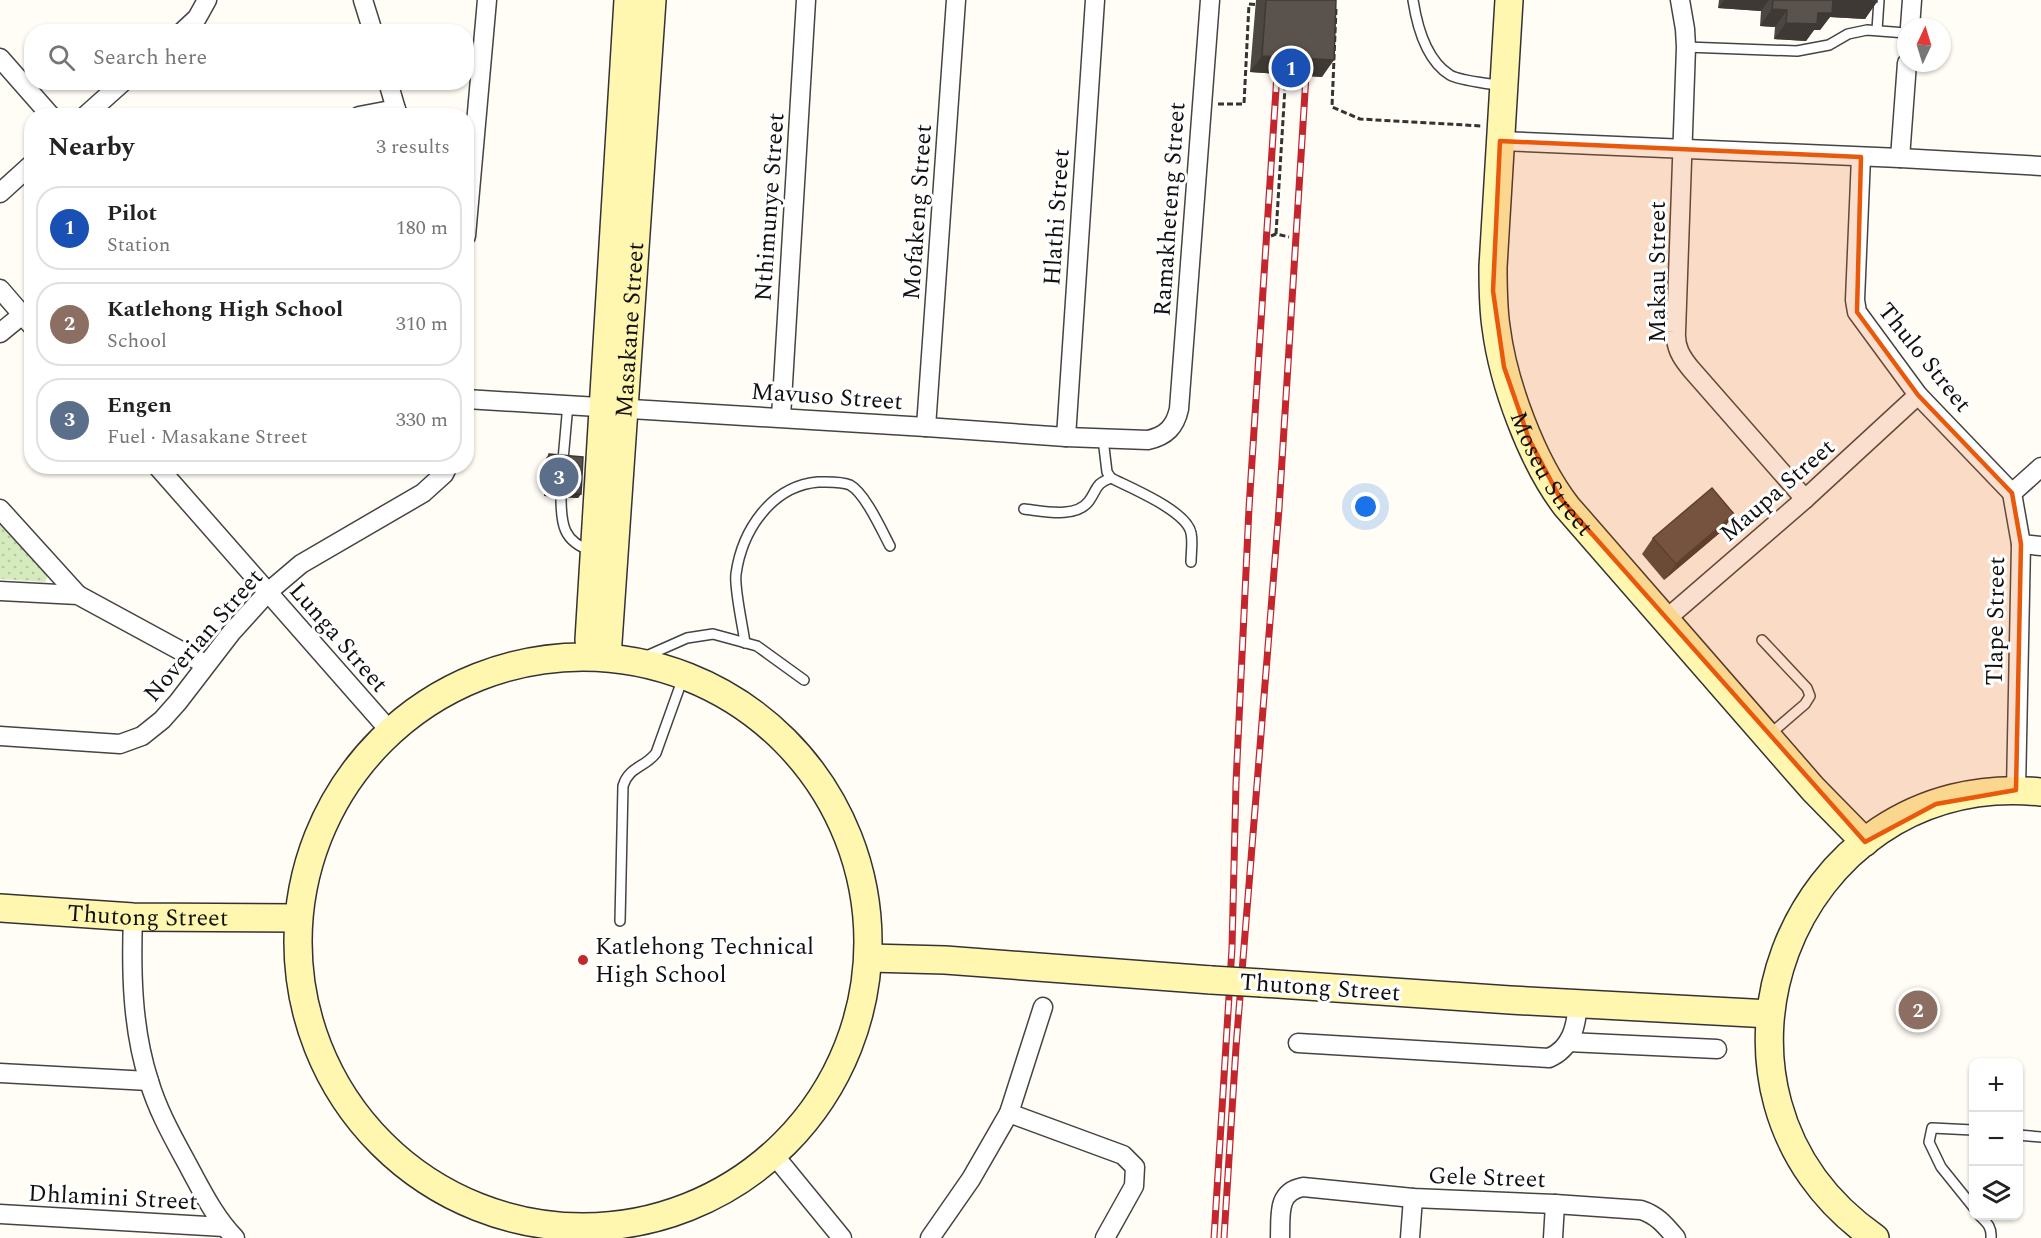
<!DOCTYPE html>
<meta charset="utf-8">
<style>
body{margin:0;font-family:Spectral,serif;background:#f6f6f6;color:#222}
.controls{position:absolute;right:18px;bottom:18px;display:grid;overflow:hidden;border-radius:12px;box-shadow:0 2px 4px #0004}
.controls button{width:54px;height:54px;display:grid;place-items:center;padding:0;border:0;border-bottom:2px solid #e0e0e0;background:#fff;color:#222;font:30px sans-serif}
.compass{position:absolute;left:1897px;top:18px;width:54px;height:54px;border-radius:50%;background:#fff;box-shadow:0 2px 4px #0004;rotate:4deg}
.you{position:absolute;left:1366px;top:507px;width:21px;height:21px;margin:-15px;border:4px solid #fff;border-radius:50%;background:#1a73e8;box-shadow:0 0 0 9px #1a73e833}
.badge{display:grid;place-items:center;width:39px;height:39px;border-radius:50%;background:#c4262e;color:#fff;font-size:20px;font-weight:700}
.pin{position:absolute;translate:-50% -50%;border:3px solid #fff;box-shadow:0 2px 6px #0006}
.list{margin:0;padding:0;list-style:none}
h2{display:flex;justify-content:space-between;align-items:center;height:78px;margin:0;padding:0 24px;font-size:26px}
h2 small{font-size:20px;font-weight:400;color:#767676}
.list li{display:grid;grid-template-columns:39px 1fr auto;gap:18px;align-items:center;box-sizing:border-box;height:84px;margin:0 12px 12px;padding:0 12px;border:2px solid #e0e0e0;border-radius:24px}
.list b{display:block;font-size:22px;white-space:nowrap}
.list p{margin:0;font-size:20px;white-space:nowrap;color:#767676}
.list em{font-size:20px;font-style:normal;color:#767676}
.icon{flex:none;width:33px;height:33px;fill:none;stroke:currentColor;stroke-width:2;stroke-linecap:round;stroke-linejoin:round}
.map{position:relative;flex:none;width:2041px;height:1238px;overflow:hidden}
.search{position:absolute;background:#fff;box-shadow:0 2px 4px #0004;left:24px;top:24px;width:450px;height:66px;display:flex;align-items:center;gap:15px;box-sizing:border-box;padding:0 21px;border-radius:24px;color:#767676;font-size:22px}
.panel{position:absolute;background:#fff;box-shadow:0 2px 4px #0004;left:24px;top:108px;width:450px;height:366px;border-radius:24px}
.map>svg:first-child{display:block}
.park{fill:url(#park-dots)}
.lines{fill:none;stroke-linecap:round;stroke-linejoin:round}
.lane-casing{stroke:#444;stroke-width:12}
.street-casing{stroke:#444;stroke-width:21}
.secondary-casing{stroke:#333;stroke-width:30}
.path{stroke:#333;stroke-width:3;stroke-dasharray:6 3;stroke-linecap:butt}
.lane{stroke:#fff;stroke-width:9}
.street{stroke:#fff;stroke-width:18}
.secondary{stroke:#fff6b0;stroke-width:27}
.rail-casing{stroke:#c4262e;stroke-width:7}
.rail{stroke:#fff;stroke-width:4.5;stroke-dasharray:14;stroke-linecap:butt}
.secondary-bridge-casing{stroke:#333;stroke-width:30;stroke-linecap:butt}
.path-bridge{stroke:#333;stroke-width:3;stroke-dasharray:6 3;stroke-linecap:butt}
.secondary-bridge{stroke:#fff6b0;stroke-width:27}
.wall{fill:#4d4742}
.shaded-wall{fill:#3f3936}
.building{fill:#5a524d;stroke:#3f3936;stroke-width:1.5}
.marked{fill:#e8590c;fill-opacity:0.2;stroke:#e8590c;stroke-width:4.5;stroke-linejoin:round}
.poi-dot{fill:#c4262e;stroke:#fff;stroke-width:2}
.labels{text-anchor:middle;stroke-width:6;stroke-linejoin:round;paint-order:stroke}
.street-label{font-size:24px;fill:#111;stroke:#fff}
.poi-label{font-size:24px;fill:#111;stroke:#fff;text-anchor:start}
</style>
<div class="map">
<svg width="2041" height="1238" viewBox="0 0 2041 1238">
<defs>
<pattern id="park-dots" width="8" height="8" patternUnits="userSpaceOnUse" patternTransform="scale(1.5)"><rect width="8" height="8" fill="#d5ebbd"/><path d="M2 2h.1M6 6h.1" fill="none" stroke="#b6c8a1" stroke-width="1.8" stroke-linecap="round"/></pattern>
</defs>
<rect width="100%" height="100%" fill="#fffdf5"/>
<!-- park -->
<polygon class="park" points="0,518 48,576 45,582 0,579"/>
<g class="lines">
<!-- lane casing -->
<g class="lane-casing">
<g id="lane">
<path d="M1413,0c4,26 13,60 37,75 10,6 38,8 51,11"/>
<polyline points="1877,30 1879,0"/>
<polyline points="1686,47 1797,51 1829,45 1848,34 1867,30 1906,33"/>
<path d="M1103,439l4,33 4,6c20,10 76,33 80,55 2,9 0,20 0,29"/>
<polyline points="563,460 568,404"/>
<path d="M561,497c0,27 2,45 31,54"/>
<path d="M1024,509c19,2 52,10 65,-8 9,-13 6,-17 22,-23"/>
<polyline points="1762,640 1807,688 1810,696 1805,704 1769,735"/>
<path d="M745,643c-2,-16 -11,-55 -9,-69 6,-43 35,-88 82,-92 9,0 23,-1 32,3 15,8 32,46 40,61"/>
<polyline points="635,661 687,638 713,634 757,646 804,680"/>
<path d="M620,921l3,-135c6,-20 22,-18 33,-33l28,-78"/>
<polyline points="1973,1130 1932,1128 1929,1142 1941,1167 1974,1208"/>
<polyline points="2018,1135 2041,1137"/>
<path d="M1980,1216c7,7 12,11 11,22"/>
</g>
</g>
<!-- street casing -->
<g class="street-casing">
<g id="street">
<polyline points="363,0 373,32"/>
<path d="M1680,0l5,29 1,18 -10,285c-1,15 5,25 15,37l114,130"/>
<polyline points="1910,27 1912,0"/>
<polyline points="182,32 197,18 207,0"/>
<polyline points="0,58 51,116"/>
<polyline points="388,82 398,116"/>
<polyline points="85,116 123,82"/>
<polyline points="359,116 396,109"/>
<polyline points="1500,141 1900,158 2041,166"/>
<polyline points="1861,157 1855,300 1857,312 1918,395 2012,493"/>
<polyline points="1900,158 1907,63"/>
<polyline points="0,193 32,164"/>
<polyline points="466,236 487,0"/>
<polyline points="0,289 32,326"/>
<polyline points="0,333 22,315"/>
<path d="M466,399l460,28 140,10 82,3c18,-4 27,-13 31,-31l31,-409"/>
<polyline points="781,417 806,0"/>
<polyline points="926,427 956,0"/>
<polyline points="1066,437 1095,0"/>
<polyline points="157,466 390,731"/>
<polyline points="2012,493 2021,544 2016,790"/>
<polyline points="2012,493 2041,467"/>
<polyline points="0,509 78,595"/>
<polyline points="2021,544 2041,546"/>
<polyline points="0,591 78,595 205,664"/>
<polyline points="1665,620 1805,499 1918,395"/>
<polyline points="0,736 120,744 142,736 162,720 178,702 231,633 268,592 301,564 423,493 444,474 448,466"/>
<path d="M133,917c-2,54 -1,112 16,164 9,31 26,60 41,88 13,24 26,50 45,69"/>
<polyline points="1568,1042 1717,1049"/>
<path d="M1298,1043l251,15c23,-10 27,-32 29,-54"/>
<polyline points="0,1073 149,1081"/>
<polyline points="1009,1113 1123,1155 1135,1167 1134,1186 1105,1238"/>
<polyline points="774,1155 842,1238"/>
<polyline points="0,1214 224,1227"/>
<polyline points="930,1238 971,1179 1009,1113 1043,1007"/>
<path d="M1280,1238c1,-22 -4,-46 23,-51l110,11 142,6 86,6c16,5 24,15 35,28"/>
<polyline points="1410,1238 1413,1198"/>
<polyline points="1553,1238 1555,1204"/>
</g>
</g>
<!-- secondary casing -->
<g class="secondary-casing">
<g id="secondary">
<path id="s1" d="M1509,0l-16,267c0,20 0,40 3,60 7,56 36,135 71,180l246,282 52,53"/>
<polyline points="589,640 628,0"/>
<circle cx="583" cy="942" r="285"/>
<path id="s2" d="M607,657l45,-657"/>
<path id="s3" d="M0,908l133,9 165,1"/>
<polyline points="870,958 945,960 1211,980"/>
<polyline points="1262,983 1510,1000 1770,1014"/>
<path d="M1875,1238c-208,-145 -86,-471 166,-446"/>
</g>
</g>
<!-- path -->
<g class="path">
<polyline points="1336,9 1332,107 1360,119 1482,126"/>
<polyline points="1218,104 1244,104 1249,4"/>
<polyline points="1276,234 1286,71"/>
<polyline points="1271,236 1276,234 1289,237"/>
</g>
<!-- lane -->
<use href="#lane" class="lane"/>
<!-- street -->
<use href="#street" class="street"/>
<!-- secondary -->
<use href="#secondary" class="secondary"/>
<!-- rail casing -->
<g class="rail-casing">
<g id="rail">
<polyline points="1214,1238 1232,948 1236,783 1249,508 1278,58"/>
<polyline points="1224,1238 1236,1047 1279,509 1307,60"/>
</g>
</g>
<!-- rail -->
<use href="#rail" class="rail"/>
<!-- secondary-bridge casing -->
<g class="secondary-bridge-casing">
<polyline id="secondary-bridge" points="1211,980 1262,983"/>
</g>
<!-- path-bridge -->
<polyline class="path-bridge" points="1249,4 1259,5"/>
<!-- secondary-bridge -->
<use href="#secondary-bridge" class="secondary-bridge"/>
</g>
<!-- wall -->
<g class="wall">
<polygon points="1256,0 1336,0 1322,77 1250,72"/>
<polygon points="1719,0 1877,0 1865,19 1830,17 1820,30 1814,30 1806,41 1774,39 1775,27 1760,26 1761,11 1718,8"/>
<polygon points="549,454 581,494 578,498 544,496 546,458"/>
<polygon points="1734,514 1722,531 1664,580 1642,554 1653,538"/>
</g>
<!-- shaded-wall -->
<g class="shaded-wall">
<polygon points="1724,0 1769,0 1761,11 1718,8"/>
<polygon points="1833,0 1877,2 1865,19 1830,17 1820,30 1814,30 1806,41 1774,39 1786,23"/>
<polygon points="1772,9 1787,10 1775,27 1760,26"/>
<polygon points="1262,56 1334,60 1322,77 1250,72"/>
<polygon points="547,492 581,494 578,498 544,496"/>
<polygon points="1734,514 1722,531 1664,580 1676,564"/>
</g>
<!-- building -->
<g class="building">
<polygon points="1266,0 1336,0 1334,60 1262,56"/>
<polygon points="1773,0 1833,0 1832,13 1818,13 1817,24 1786,23 1787,10 1772,9"/>
<polygon points="1840,0 1877,0 1877,2"/>
<polygon points="549,454 583,457 581,494 547,492"/>
<polygon points="1712,488 1734,514 1676,564 1653,538"/>
</g>
<!-- marked area -->
<path class="marked" d="M1500,141l361,16 -4,155 61,83 94,98 9,51 -5,246 -80,14 -71,38 -305,-344 -31,-59 -25,-72 -11,-76z"/>
<!-- markers -->
<circle class="poi-dot" cx="583" cy="960" r="6"/>
<g class="labels">
<!-- street labels -->
<g class="street-label">
<text transform="translate(769 207) rotate(-86)" y="8">Nthimunye Street</text>
<text transform="translate(1169 209) rotate(-86)" y="8">Ramakheteng Street</text>
<text transform="translate(917 212) rotate(-86)" y="8">Mofakeng Street</text>
<text transform="translate(1056 217) rotate(-86)" y="8">Hlathi Street</text>
<text transform="translate(1657 272) rotate(-90)" y="8">Makau Street</text>
<text dy="8" stroke="none"><textPath href="#s2" startOffset="328">Masakane Street</textPath></text>
<text transform="translate(1925 357) rotate(51)" y="8">Thulo Street</text>
<text transform="translate(827 396) rotate(4)" y="8">Mavuso Street</text>
<text dy="8" stroke="none"><textPath href="#s1" startOffset="486">Moseu Street</textPath></text>
<text transform="translate(1777 490) rotate(-41)" y="8">Maupa Street</text>
<text transform="translate(1995 621) rotate(-89)" y="8">Tlape Street</text>
<text transform="translate(203 635) rotate(-49)" y="8">Noverian Street</text>
<text transform="translate(339 637) rotate(49)" y="8">Lunga Street</text>
<text dy="8" stroke="none"><textPath href="#s3" startOffset="148">Thutong Street</textPath></text>
<text transform="translate(1320 987) rotate(4)" y="8">Thutong Street</text>
<text transform="translate(1487 1177) rotate(2)" y="8">Gele Street</text>
<text transform="translate(113 1197) rotate(3)" y="8">Dhlamini Street</text>
</g>
<!-- poi labels -->
<g class="poi-label">
<text x="595" y="954">Katlehong Technical<tspan x="595" dy="28">High School</tspan></text>
</g>
</g>
</svg>
<div class="controls">
<button>+</button>
<button>−</button>
<button><svg class="icon" aria-label="layers" viewBox="0 0 24 24"><path d="M12 4l9 5-9 5-9-5zM3 14l9 5 9-5"/></svg></button>
</div>
<svg class="compass" viewBox="-18 -18 36 36"><path d="M0-13l5 13h-10z" fill="#e53935"/><path d="M0 13l5-13h-10z" fill="#767676"/></svg>
<div class="you"></div>
<div class="pin badge" style="left:1291px;top:68px;background:#1a4fb4">1</div>
<div class="pin badge" style="left:1918px;top:1010px;background:#8d6e63">2</div>
<div class="pin badge" style="left:559px;top:477px;background:#5c6f8a">3</div>
<div class="search"><svg class="icon" aria-label="search" viewBox="0 0 24 24"><circle cx="10" cy="10" r="6"/><path d="M15 15l6 6"/></svg>Search here</div>
<section class="panel">
<h2>Nearby<small>3 results</small></h2>
<ul class="list">
<li><span class="badge" style="background:#1a4fb4">1</span><div><b>Pilot</b><p>Station</p></div><em>180 m</em></li>
<li><span class="badge" style="background:#8d6e63">2</span><div><b>Katlehong High School</b><p>School</p></div><em>310 m</em></li>
<li><span class="badge" style="background:#5c6f8a">3</span><div><b>Engen</b><p>Fuel · Masakane Street</p></div><em>330 m</em></li>
</ul>
</section>
</div>
